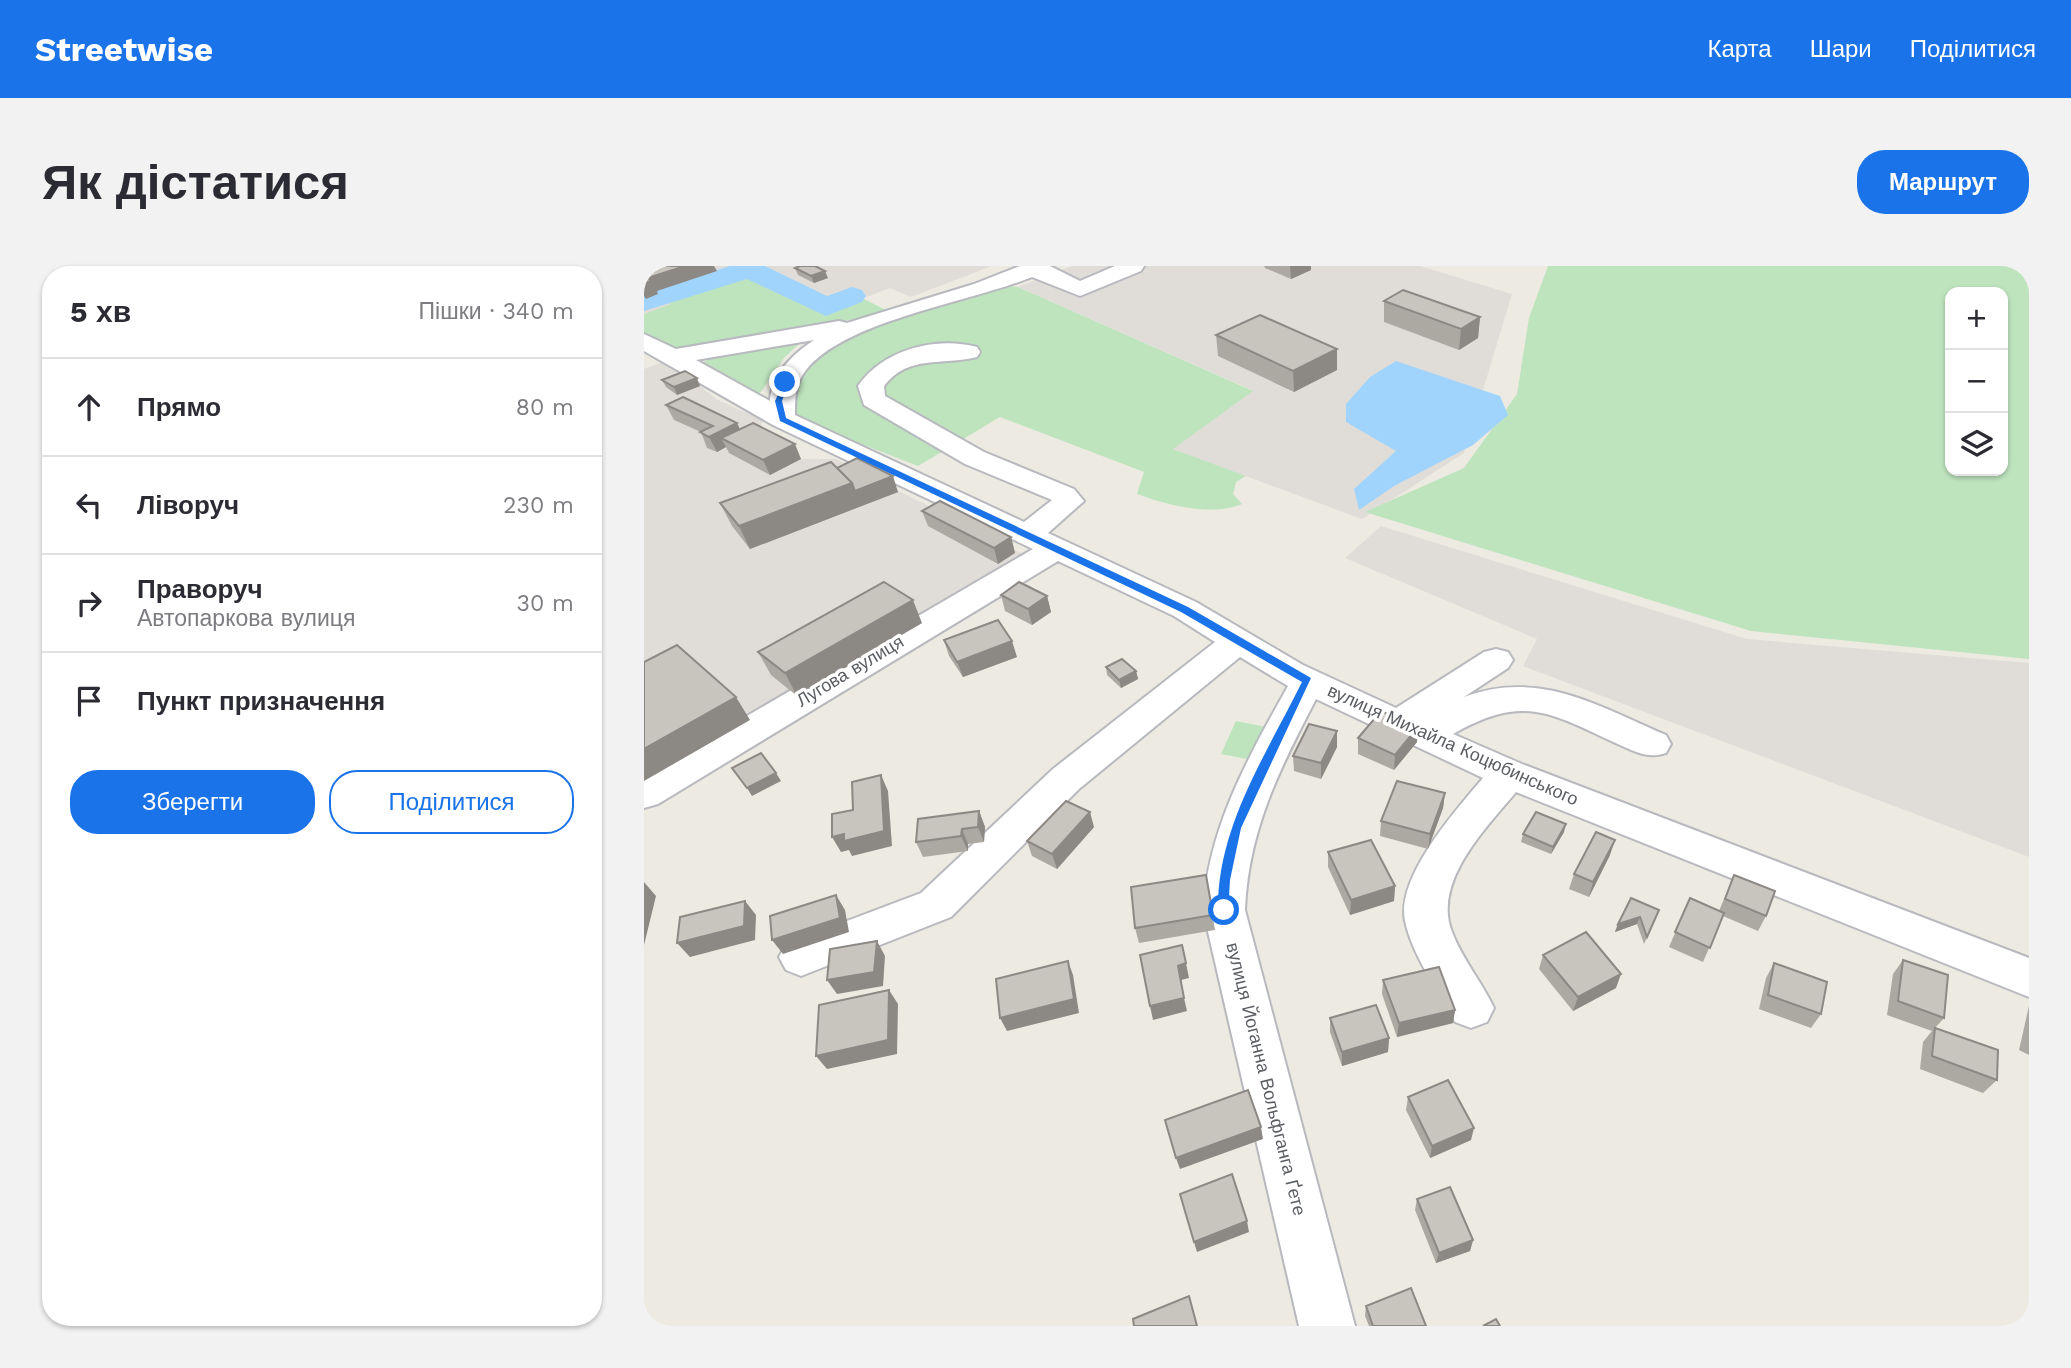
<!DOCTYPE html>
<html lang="uk">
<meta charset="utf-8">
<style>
body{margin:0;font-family:"Work Sans",sans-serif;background:#f2f2f3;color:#2b2b33}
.controls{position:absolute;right:21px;top:21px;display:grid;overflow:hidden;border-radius:14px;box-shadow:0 2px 5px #0004}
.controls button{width:63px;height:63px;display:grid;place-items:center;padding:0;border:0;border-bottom:2px solid #e1e1e2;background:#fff;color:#2b2b33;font:35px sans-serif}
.stop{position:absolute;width:21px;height:21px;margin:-16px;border:5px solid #1a73e8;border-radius:50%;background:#fff}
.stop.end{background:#1a73e8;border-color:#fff;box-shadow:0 2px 7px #0008}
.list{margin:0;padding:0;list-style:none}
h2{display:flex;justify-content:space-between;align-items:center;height:91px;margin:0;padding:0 28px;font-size:30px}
h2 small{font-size:23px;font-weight:400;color:#7c7c81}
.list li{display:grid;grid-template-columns:46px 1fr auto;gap:21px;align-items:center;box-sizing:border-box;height:98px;padding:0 28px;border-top:2px solid #e1e1e2}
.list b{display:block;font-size:26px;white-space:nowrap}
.list p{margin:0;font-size:23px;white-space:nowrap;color:#7c7c81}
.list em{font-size:23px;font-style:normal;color:#7c7c81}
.actions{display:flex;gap:14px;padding:21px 28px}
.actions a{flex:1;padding:16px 0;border:2px solid #1a73e8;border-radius:28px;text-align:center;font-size:24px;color:#1a73e8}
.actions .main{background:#1a73e8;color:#fff}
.icon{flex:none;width:38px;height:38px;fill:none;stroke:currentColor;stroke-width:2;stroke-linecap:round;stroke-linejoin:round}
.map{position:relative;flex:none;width:1385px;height:1060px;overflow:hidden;border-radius:28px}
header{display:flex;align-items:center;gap:42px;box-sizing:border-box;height:98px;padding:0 35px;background:#1a73e8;color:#fff}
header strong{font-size:33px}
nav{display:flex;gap:38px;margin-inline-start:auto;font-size:24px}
.intro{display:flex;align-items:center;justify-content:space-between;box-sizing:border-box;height:168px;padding:0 42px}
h1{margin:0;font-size:49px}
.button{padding:18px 32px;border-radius:28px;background:#1a73e8;color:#fff;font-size:24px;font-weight:700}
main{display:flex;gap:42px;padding:0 42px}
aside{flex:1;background:#fff;border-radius:28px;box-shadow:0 2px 5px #0004}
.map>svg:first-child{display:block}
.industrial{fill:#e0ddd9}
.green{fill:#bee4be;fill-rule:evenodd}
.water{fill:#a1d4fd}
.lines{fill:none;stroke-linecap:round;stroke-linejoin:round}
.river{fill:#a1d4fd;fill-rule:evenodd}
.minor-casing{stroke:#b7b9be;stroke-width:4}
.minor{fill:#fff;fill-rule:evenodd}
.wall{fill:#aca9a3}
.shaded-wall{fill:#8c8985}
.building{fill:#c8c4be;stroke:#8c8985;stroke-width:2}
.route{fill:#1a73e8}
.labels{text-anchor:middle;stroke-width:7;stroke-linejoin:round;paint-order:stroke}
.street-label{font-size:18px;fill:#5a5d62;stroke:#fff}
</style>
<header>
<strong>Streetwise</strong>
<nav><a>Карта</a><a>Шари</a><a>Поділитися</a></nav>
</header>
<div class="intro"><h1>Як дістатися</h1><a class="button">Маршрут</a></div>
<main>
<aside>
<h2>5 хв<small>Пішки · 340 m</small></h2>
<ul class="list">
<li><svg class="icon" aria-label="ahead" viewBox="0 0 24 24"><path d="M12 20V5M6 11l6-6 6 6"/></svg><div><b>Прямо</b></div><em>80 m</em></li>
<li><svg class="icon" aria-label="left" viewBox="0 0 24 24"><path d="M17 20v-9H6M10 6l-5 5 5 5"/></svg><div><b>Ліворуч</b></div><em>230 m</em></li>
<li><svg class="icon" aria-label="right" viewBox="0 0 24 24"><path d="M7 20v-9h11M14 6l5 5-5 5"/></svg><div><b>Праворуч</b><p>Автопаркова вулиця</p></div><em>30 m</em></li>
<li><svg class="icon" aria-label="arrive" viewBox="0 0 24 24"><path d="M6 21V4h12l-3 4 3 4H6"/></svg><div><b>Пункт призначення</b></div></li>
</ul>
<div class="actions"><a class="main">Зберегти</a><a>Поділитися</a></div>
</aside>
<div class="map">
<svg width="1385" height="1060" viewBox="0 0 1385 1060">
<rect width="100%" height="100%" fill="#eceae1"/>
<!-- industrial -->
<g class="industrial">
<polygon points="0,0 348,0 267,31 246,22 196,41 121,6 0,48"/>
<polygon points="428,0 776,0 868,28 820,187 718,253 528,183 608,124 374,21"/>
<polygon points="17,97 56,120 72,133 118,154 116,172 157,193 192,193 379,288 278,357 0,515 0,103"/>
<polygon points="737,260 1103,373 1385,397 1385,591 879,400 893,373 701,292"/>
</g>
<!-- green -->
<g class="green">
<polygon points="98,0 121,6 201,39 218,32 242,44 217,52 29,84 0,70 0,48 27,38 21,35 0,41 0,34 17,29 13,26"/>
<path d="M904,0h481v393l-278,-28 -386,-119 99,-44 53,-74 12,-76zM1306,26h53v179h-53z"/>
<path d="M358,19l16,2 235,104 -80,58 73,27 -10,6 -3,12 9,10c-30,13 -75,1 -105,-10l7,-22 -144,-55 -82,49 -126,-49 7,-45 29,-26 53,-25 57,-13z"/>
<polygon points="159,74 140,92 117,126 110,129 59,104 60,96 74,88"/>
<polygon points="592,455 622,461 608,494 577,488"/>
</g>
<!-- water -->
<polygon class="water" points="752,95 856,130 864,149 829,179 750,220 715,244 710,223 752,185 702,156 702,138 726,111"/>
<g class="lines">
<!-- river -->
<polygon class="river" points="86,0 121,0 183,30 208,21 218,24 222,30 218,36 182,50 103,13 0,45 0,27"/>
<!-- minor casing -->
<g class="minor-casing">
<path id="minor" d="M376,0h30l30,15 35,-15h29l-3,5 -61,25 -48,-19c-61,25 -186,43 -226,93 -11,14 -11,28 -11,45l229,107 28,-22 -87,-36 -101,-59 -6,-19c25,-36 77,-50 119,-39l3,5 -3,5c-35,9 -69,-3 -93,29l1,10 99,56 90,37 10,12 -36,32 148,69 107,63 93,43 88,-56 12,-3 12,3 5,8 -5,8 -44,29c76,-28 134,9 202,38l5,9 -5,9c-18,6 -30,-1 -46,-8 -70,-32 -95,-52 -167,-11l69,30 507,194v39l-513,-205c-30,36 -84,90 -64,140 10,27 30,50 42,76l-7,14 -16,6 -16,-6c-17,-32 -42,-65 -50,-101 -9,-44 51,-111 78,-143l-167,-79c-36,69 -68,132 -71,211l110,416h-56l-96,-416c6,-84 45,-152 85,-224l-48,-29 -161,132 -128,128 -150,59 -15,-6 -7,-13 7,-13 135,-51 132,-124 162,-127 -41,-26 -116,-55 -400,243 -14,4v-32l389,-227 -260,-124 -129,-74v-17l32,15 163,-28 8,2 127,-39zM170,74c-21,14 -43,35 -44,61l-74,-41z"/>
</g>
<!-- minor -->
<use href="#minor" class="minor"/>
</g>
<!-- wall -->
<g class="wall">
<polygon points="620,0 667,0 667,4 647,13 621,2"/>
<polygon points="151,2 184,12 170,17 154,9"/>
<polygon points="740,35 836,51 834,72 815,84 740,56"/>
<polygon points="572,69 693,104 650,126 574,90"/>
<polygon points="18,114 56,120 33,129 22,121"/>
<polygon points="22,139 93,157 96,163 157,193 126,209 85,187 82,181 73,186 63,182 57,166 30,154"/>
<polygon points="193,202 254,226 106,283 88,260 76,237"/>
<polygon points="278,245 367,271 371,287 354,298 284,260"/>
<polygon points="357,329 403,330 407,346 388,359 361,345"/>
<polygon points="278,357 153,430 127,409 114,386"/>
<polygon points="300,374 373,391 319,411 305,390"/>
<polygon points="462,401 492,405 494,413 477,422 463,409"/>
<polygon points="714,472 773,476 750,504 714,488"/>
<polygon points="693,481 677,513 650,505 649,490"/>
<polygon points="801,527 799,542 784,583 736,570 737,555"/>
<polygon points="335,545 341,561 340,576 324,578 324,585 279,591 272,576"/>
<polygon points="450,561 413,603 388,590 383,575"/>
<polygon points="920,566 907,588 877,576 879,568"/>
<polygon points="684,586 751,620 750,635 706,649 684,601"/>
<polygon points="966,589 945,631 925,623 930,608"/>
<polygon points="562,609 571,664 495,677 491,662"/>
<polygon points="1090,609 1122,650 1114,665 1079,650 1059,696 1025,681 1046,632 1075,645"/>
<polygon points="1015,644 1000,678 993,658 971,666 974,658"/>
<polygon points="899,689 972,722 929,745 895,703"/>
<polygon points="1259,694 1300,752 1291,762 1353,814 1339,827 1276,803 1279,776 1288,765 1243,749 1249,708"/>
<polygon points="1130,697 1177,748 1167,762 1115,743 1122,712"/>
<polygon points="739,714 811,744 809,757 753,771 738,728"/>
<polygon points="1385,740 1385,789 1375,784"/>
<polygon points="686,752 745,772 744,786 698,800 686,766"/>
<polygon points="764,831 827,874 786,892 762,844"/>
<polygon points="773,933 829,974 826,985 792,997 771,944"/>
<polygon points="722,1040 782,1060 725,1060 721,1050"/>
</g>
<!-- shaded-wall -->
<g class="shaded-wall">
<polygon points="41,0 70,0 73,5 13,25 14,28 2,33 0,30 0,17 4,12"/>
<polygon points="646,0 667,0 667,4 647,13"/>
<polygon points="181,5 184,12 170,17 167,10"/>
<polygon points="836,51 834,72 815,84 817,63"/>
<polygon points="693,83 693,104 650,126 649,105"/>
<polygon points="53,112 56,120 33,129 30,121"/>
<polygon points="93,157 100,172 77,172 82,181 73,186 65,171"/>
<polygon points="151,178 157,193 126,209 119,194"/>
<polygon points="249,210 254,226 106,283 95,260 208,217"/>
<polygon points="367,271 371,287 354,298 350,282"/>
<polygon points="403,330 407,346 388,359 384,343"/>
<polygon points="269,334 278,357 153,430 141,407"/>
<polygon points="368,375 373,391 319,411 313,396"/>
<polygon points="492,405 494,413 477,422 475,414"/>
<polygon points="92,431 106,454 0,515 0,483"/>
<polygon points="774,461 773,476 750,504 751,489"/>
<polygon points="693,465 693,481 677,513 677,497"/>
<polygon points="132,507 137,515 108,530 103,522"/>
<polygon points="237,509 244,525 248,580 208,590 205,584 197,586 188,571"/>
<polygon points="801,527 799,542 784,583 786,568"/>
<polygon points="335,545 341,561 340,576 334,561"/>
<polygon points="446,546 450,561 413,603 408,588"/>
<polygon points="922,558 920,566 907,588 909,581"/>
<polygon points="318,563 324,578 324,585 317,570"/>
<polygon points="971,574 966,589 945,631 949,616"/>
<polygon points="0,616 12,630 0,679"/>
<polygon points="751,620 750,635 706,649 707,634"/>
<polygon points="192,629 201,644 205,666 139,688 128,674"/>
<polygon points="101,635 112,649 111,674 46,691 33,677"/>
<polygon points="996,651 993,658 971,666 974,658"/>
<polygon points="233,675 241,690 239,720 193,728 183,714"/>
<polygon points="424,695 429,709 435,747 363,765 356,752"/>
<polygon points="542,697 545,712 537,714 534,700"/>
<polygon points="977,708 972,722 929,745 934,731"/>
<polygon points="245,724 254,738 253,788 183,803 172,790"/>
<polygon points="540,732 543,745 509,754 506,740"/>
<polygon points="811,744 809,757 753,771 755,757"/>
<polygon points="745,772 744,786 698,800 698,786"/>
<polygon points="617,861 619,873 536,903 532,892"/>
<polygon points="830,862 827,874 786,892 788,880"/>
<polygon points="603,955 605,966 553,986 550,976"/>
<polygon points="829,974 826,985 792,997 795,987"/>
</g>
<!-- building -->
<g class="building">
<polygon points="0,0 41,0 4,12 7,15 0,17"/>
<polygon points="156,0 171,0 181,5 167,10 151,2"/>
<polygon points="759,24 836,51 817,63 740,35"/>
<polygon points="616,49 693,83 649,105 572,69"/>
<polygon points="41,105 53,112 30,121 18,114"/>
<polygon points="39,131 93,157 65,171 56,166 69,160 22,139"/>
<polygon points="109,157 151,178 119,194 77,172"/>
<polygon points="213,192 249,210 211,225 208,217 193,202"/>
<polygon points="187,196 208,217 95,260 76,237"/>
<polygon points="296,235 367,271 350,282 278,245"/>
<polygon points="240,316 269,334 141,407 114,386"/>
<polygon points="375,316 403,330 384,343 357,329"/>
<polygon points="354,354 368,375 313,396 300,374"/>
<polygon points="33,379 92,431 0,483 0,396"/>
<polygon points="478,393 492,405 475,414 462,401"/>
<polygon points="737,445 774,461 751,489 714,472"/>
<polygon points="665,458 693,465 677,497 649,490"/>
<polygon points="117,487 132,507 103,522 88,502"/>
<polygon points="237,509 240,565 200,575 200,568 188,571 188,548 209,544 208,516"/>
<polygon points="753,515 801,527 786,568 737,555"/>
<polygon points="422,535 446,546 408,588 383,575"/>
<polygon points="335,545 334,561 318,563 317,570 272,576 274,553"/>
<polygon points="892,546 922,558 909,581 879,568"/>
<polygon points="952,566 971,574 949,616 930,608"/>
<polygon points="727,574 751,620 707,634 684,586"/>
<polygon points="562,609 569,649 491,662 487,621"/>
<polygon points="1090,609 1131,625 1122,650 1081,633"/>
<polygon points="192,629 196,652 128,674 126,650"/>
<polygon points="987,632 1015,644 1003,671 996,651 974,658"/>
<polygon points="1046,632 1080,647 1066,682 1031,666"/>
<polygon points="101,635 100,660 33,677 36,651"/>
<polygon points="942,666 977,708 934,731 899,689"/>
<polygon points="233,675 230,706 183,714 186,683"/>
<polygon points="538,679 542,697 534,700 540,732 506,740 496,689"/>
<polygon points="1259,694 1304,709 1300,752 1254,735"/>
<polygon points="424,695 430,733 356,752 352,713"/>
<polygon points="1130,697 1183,716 1177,748 1124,729"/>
<polygon points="795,701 811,744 755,757 739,714"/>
<polygon points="245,724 244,774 172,790 175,739"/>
<polygon points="732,739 745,772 698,786 686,752"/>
<polygon points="1291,762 1354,784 1353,814 1288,790"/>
<polygon points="804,814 830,862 788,880 764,831"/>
<polygon points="604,824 617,861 532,892 521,854"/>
<polygon points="588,908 603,955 550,976 536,928"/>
<polygon points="806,921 829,974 795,987 773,933"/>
<polygon points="767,1022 782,1060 729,1060 722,1040"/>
<polygon points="545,1030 553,1060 490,1060 489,1053"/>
<polygon points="852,1053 856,1060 839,1060"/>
</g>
<!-- route -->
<path class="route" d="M141,114l4,2 -7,19 4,17 402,189 123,71 -70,150 -11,52 -2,33h-9l-1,-3c-1,-83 48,-155 84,-228l-121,-70 -401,-191 -5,-20z"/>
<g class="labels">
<!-- street labels -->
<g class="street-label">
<text transform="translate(206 405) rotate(-31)" y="6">Лугова вулиця</text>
<text transform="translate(809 479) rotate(24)" y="6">вулиця Михайла Коцюбинського</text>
<text transform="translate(622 813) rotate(76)" y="6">вулиця Йоганна Вольфганга Ґете</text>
</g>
</g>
</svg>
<div class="controls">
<button>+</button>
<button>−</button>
<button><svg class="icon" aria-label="layers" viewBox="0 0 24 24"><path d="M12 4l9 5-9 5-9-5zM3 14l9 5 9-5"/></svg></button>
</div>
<div class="stop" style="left:580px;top:644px"></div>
<div class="stop end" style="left:141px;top:116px"></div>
</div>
</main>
